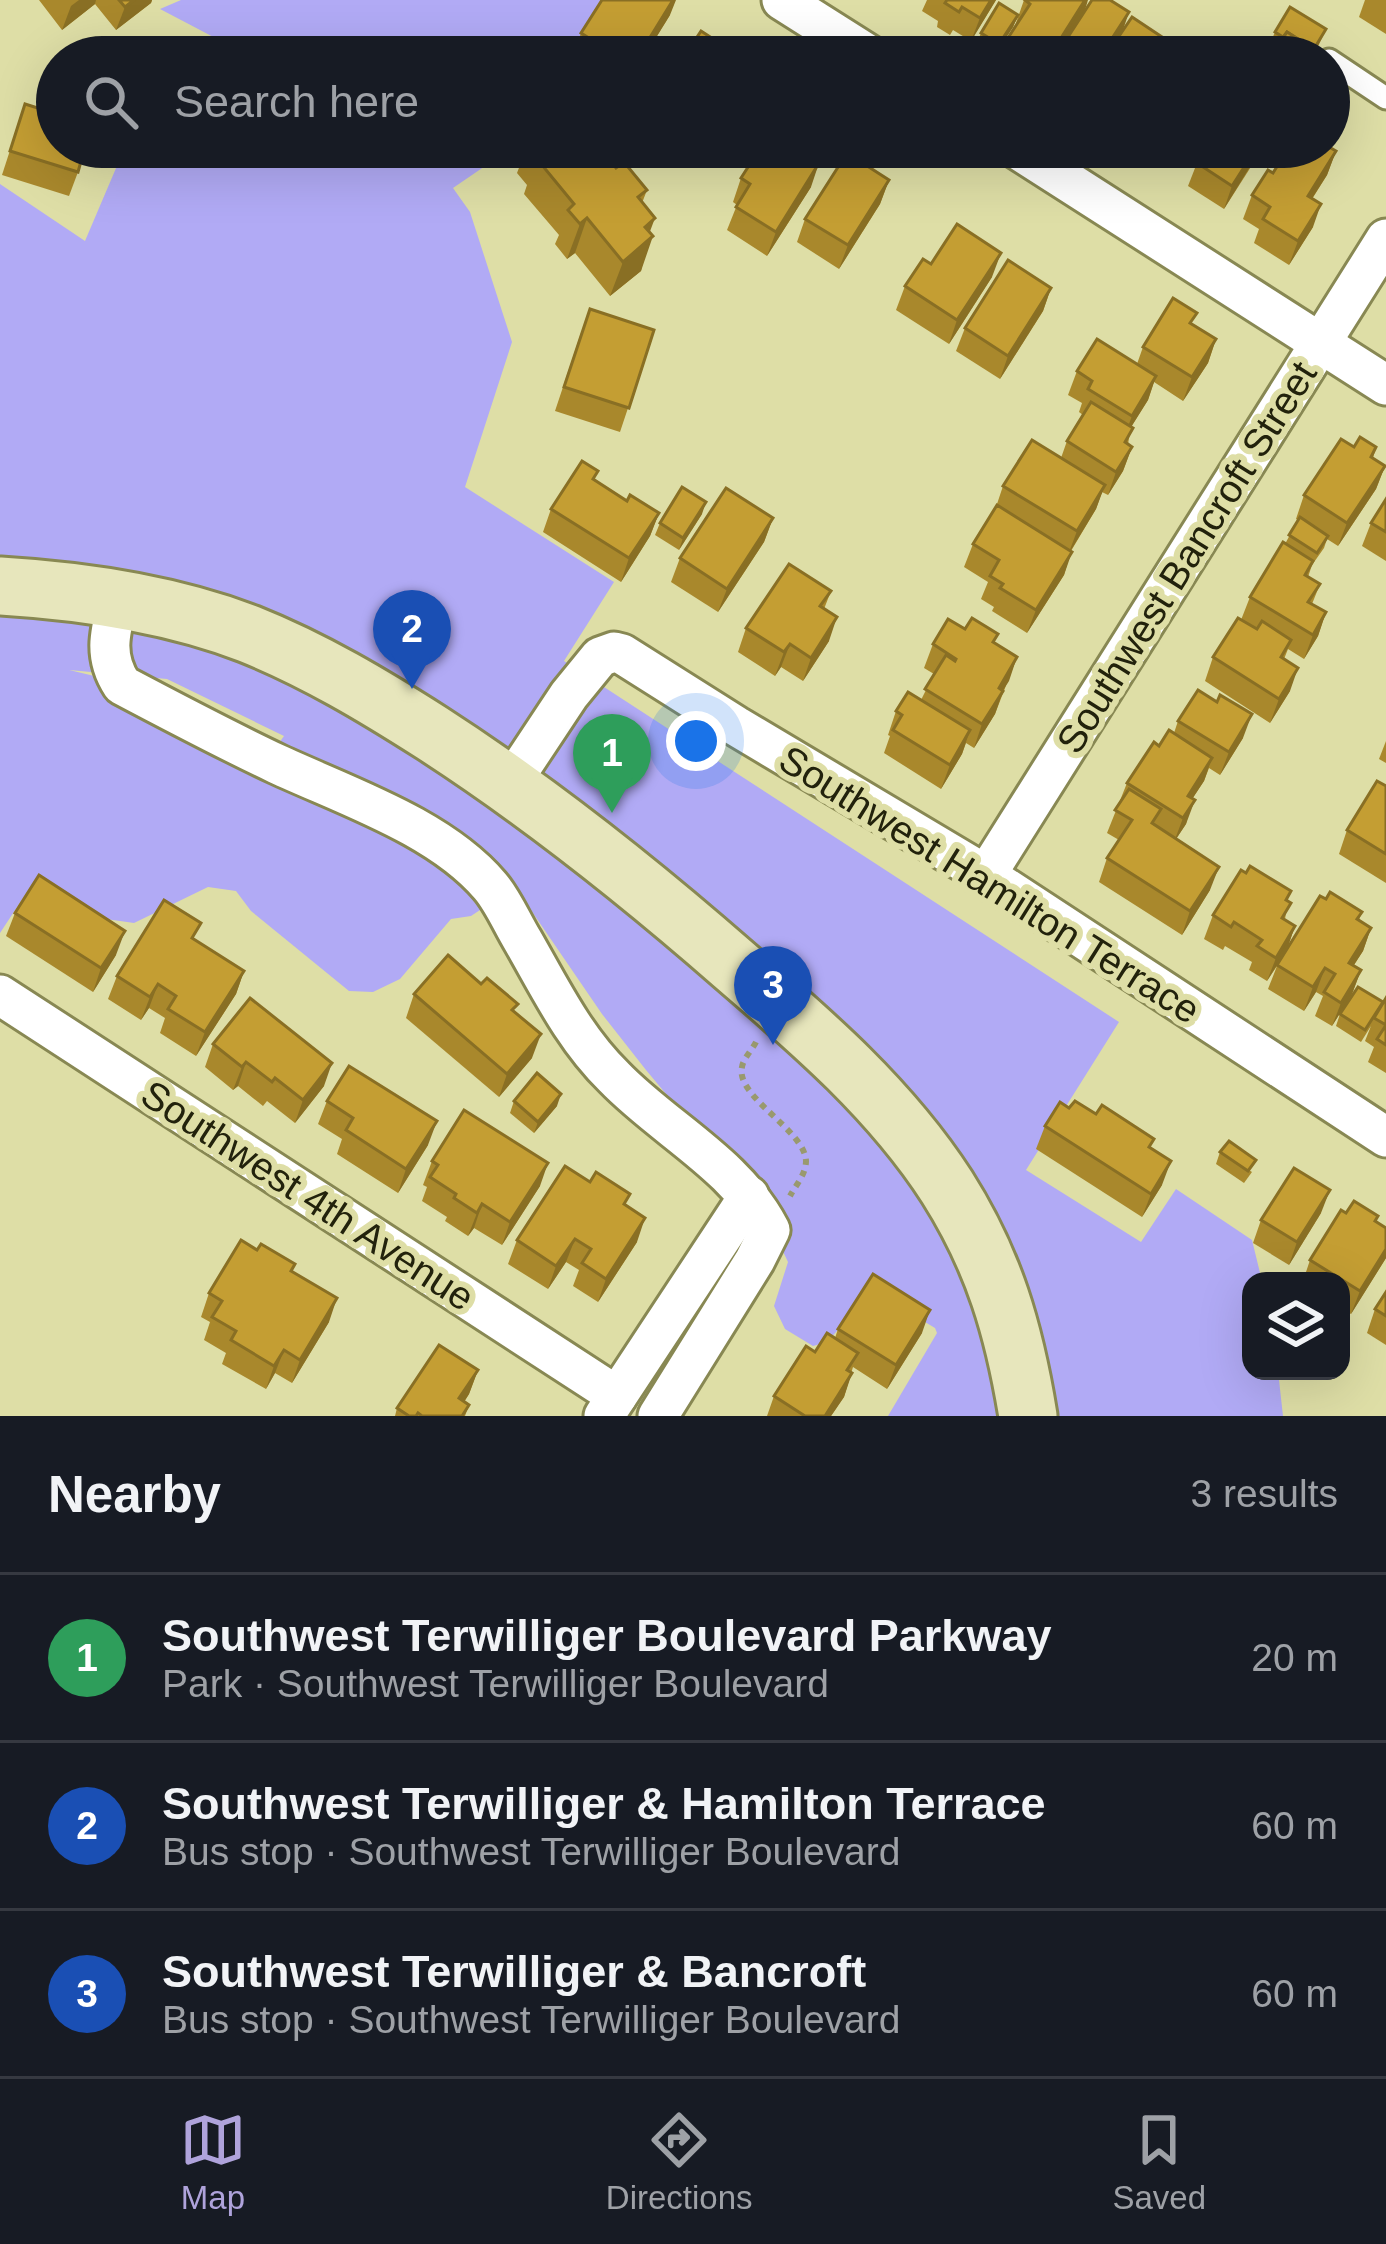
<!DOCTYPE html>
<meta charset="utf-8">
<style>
body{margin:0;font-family:Arial,sans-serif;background:#242831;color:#f1f3f6}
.controls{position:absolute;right:36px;bottom:36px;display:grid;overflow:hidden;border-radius:24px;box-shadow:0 12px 48px #0002}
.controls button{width:108px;height:108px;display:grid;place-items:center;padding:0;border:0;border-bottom:3px solid #363941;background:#171b24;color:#f1f3f6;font:60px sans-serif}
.you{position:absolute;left:696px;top:741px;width:42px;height:42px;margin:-30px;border:9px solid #fff;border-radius:50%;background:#1a73e8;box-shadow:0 0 0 18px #1a73e833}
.badge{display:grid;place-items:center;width:78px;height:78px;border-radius:50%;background:#afa3db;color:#fff;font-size:39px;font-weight:700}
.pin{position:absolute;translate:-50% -99px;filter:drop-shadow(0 3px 6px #0008)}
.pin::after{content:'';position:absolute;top:63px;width:42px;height:36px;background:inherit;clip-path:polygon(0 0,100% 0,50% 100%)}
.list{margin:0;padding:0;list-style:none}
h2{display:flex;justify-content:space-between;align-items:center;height:156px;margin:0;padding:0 48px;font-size:51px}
h2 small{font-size:39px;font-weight:400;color:#9ea1a6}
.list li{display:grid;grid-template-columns:78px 1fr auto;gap:36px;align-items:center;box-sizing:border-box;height:168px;padding:0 48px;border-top:3px solid #363941}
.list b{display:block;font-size:45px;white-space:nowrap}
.list p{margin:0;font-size:39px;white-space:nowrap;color:#9ea1a6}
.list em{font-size:39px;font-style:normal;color:#9ea1a6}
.icon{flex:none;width:66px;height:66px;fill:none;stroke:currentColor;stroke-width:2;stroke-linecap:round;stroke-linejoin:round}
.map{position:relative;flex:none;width:1386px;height:1416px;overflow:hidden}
.search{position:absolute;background:#171b24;box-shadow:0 12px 48px #0002;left:36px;right:36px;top:36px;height:132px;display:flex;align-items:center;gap:30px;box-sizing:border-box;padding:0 42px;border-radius:66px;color:#9ea1a6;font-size:45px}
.sheet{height:660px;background:#171b24}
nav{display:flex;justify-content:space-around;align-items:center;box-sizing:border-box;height:168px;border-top:3px solid #363941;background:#171b24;font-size:33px;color:#9ea1a6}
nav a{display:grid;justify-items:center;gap:6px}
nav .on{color:#afa3db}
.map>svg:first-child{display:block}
.green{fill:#b1aaf5;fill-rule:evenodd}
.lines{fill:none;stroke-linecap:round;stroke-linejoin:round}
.lane-casing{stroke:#888853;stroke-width:27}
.street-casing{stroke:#888853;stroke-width:45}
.secondary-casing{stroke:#888853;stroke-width:63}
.path{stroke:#99996e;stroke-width:6;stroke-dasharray:6 6;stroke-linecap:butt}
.lane{stroke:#fff;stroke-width:21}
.street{stroke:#fff;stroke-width:39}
.secondary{stroke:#e7e6bc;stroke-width:57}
.wall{fill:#a9882c}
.shaded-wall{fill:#896f24}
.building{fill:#c49e33;stroke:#896f24;stroke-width:3}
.labels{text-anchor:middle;stroke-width:12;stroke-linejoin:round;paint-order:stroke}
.street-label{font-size:39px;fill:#22220c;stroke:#dedea6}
</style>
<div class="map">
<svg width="1386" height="1416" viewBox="0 0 1386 1416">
<rect width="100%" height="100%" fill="#dedea6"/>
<!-- green -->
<g class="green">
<polygon points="181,0 606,0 570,57 191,57 221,41 160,9"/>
<path d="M125,147h388l-60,41 17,24 42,130 -47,145 149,95 -50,79 555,361 -93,148 115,72 35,-53 76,51 10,41h-11v90h27l5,45h-395l49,-83 -2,-5 -25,-15 -65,9 -18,20 -14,4 -28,-17 -11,-23 14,-44 -37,-78 -49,-47 -56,-67 -44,-56 -78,-114 -38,6 -15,10 -20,3 -51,60 -27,13 -24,-1 -98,-80 -15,-20 -28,-4 -74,36 -28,-4 -77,-30 -29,44v-749l85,57zM69,670l98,9 117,57 -5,7h-21l-134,-60z"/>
</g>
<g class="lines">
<!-- lane casing -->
<g class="lane-casing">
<polyline id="lane" points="1329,60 1386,98"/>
</g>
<!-- street casing -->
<g class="street-casing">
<g id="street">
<polyline points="782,0 872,57"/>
<polyline points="1014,147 1386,385"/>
<path d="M118,600c-8,32 -15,56 4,85 51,27 102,54 155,79 69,32 163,63 213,122 13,15 22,37 33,55 27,47 51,97 91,136 50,52 122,87 156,153l-15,30 -97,156"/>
<polyline points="510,784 569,695 600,657 614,652 622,654 736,726 986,875 1386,1137"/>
<polyline points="986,875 1386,239"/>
<polyline points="0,995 617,1396"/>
<polyline points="604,1416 749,1196"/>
</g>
</g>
<!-- secondary casing -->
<g class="secondary-casing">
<path id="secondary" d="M0,586c83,5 171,18 249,48 65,26 125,62 183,99 107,69 206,148 302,232 78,67 157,135 213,222 47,74 67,143 81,229"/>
</g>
<!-- path -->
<path class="path" d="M756,1042c-4,8 -13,17 -14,25 -7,30 63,63 64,94 0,13 -10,24 -16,35"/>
<!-- lane -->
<use href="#lane" class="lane"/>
<!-- street -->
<use href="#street" class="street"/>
<!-- secondary -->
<use href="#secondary" class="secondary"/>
</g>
<!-- wall -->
<g class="wall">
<polygon points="39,0 152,0 151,3 116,30 95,4 62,30"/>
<polygon points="927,0 996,0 971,41 953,30 950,35 937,27 938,21 922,11"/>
<polygon points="1024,0 1085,10 1170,57 1000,57 1004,44 1017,24 1016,23"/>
<polygon points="1365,0 1386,0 1386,34 1359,17"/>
<polygon points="670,15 644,57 573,57 581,33"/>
<polygon points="1018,15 1013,27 994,56 976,45 981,33"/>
<polygon points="1326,29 1316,51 1277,48 1270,44 1275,32"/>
<polygon points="25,104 78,172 69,196 2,175"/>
<polygon points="527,147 580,147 585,153 616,168 647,190 642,203 650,232 641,271 610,296 575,253 567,259 555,244 559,235 524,194 527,185 517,173"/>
<polygon points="1147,147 1194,147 1181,168"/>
<polygon points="1261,151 1224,209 1188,186 1197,163"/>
<polygon points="1336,151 1327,175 1312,199 1313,227 1289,265 1254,243 1259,229 1243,219 1252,195 1273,173"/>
<polygon points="741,178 811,187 767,256 727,230 737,205 733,202"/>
<polygon points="889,180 880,204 839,269 797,242 805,219"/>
<polygon points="931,264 992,277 949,344 896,310 905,286"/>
<polygon points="1051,288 1043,311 1000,379 956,351 965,328"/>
<polygon points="1193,324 1216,339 1208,363 1183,401 1154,382 1148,400 1131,427 1128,444 1132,447 1123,471 1108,495 1102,492 1096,509 1071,551 1064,575 1027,633 992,611 994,607 981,599 988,582 964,567 973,544 996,507 1003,486 1061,458 1067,441 1083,415 1079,412 1082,403 1068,395 1077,371 1137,364 1143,347"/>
<polygon points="654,330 620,432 555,411 581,333"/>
<polygon points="1354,447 1376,447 1373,458 1385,466 1376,489 1338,546 1327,539 1324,548 1312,565 1308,577 1320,584 1312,604 1326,612 1318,636 1304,659 1288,649 1284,659 1290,691 1270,723 1205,681 1213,657 1241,620 1250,597 1285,544 1298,520 1296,519 1304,495"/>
<polygon points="594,480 627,501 659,513 650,536 621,582 543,532 551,509"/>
<polygon points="1386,499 1386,561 1362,546 1371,523"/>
<polygon points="702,514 679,550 655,535 660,523"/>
<polygon points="773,518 764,542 718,612 671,582 680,558"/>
<polygon points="831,591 824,609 829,641 803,681 781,667 775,676 738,652 746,628"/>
<polygon points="965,629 998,634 994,643 1017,657 995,714 974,748 966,743 962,754 941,789 884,753 890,736 888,735 896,711 921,700 934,674 924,668 933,644"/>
<polygon points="1178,721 1243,738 1220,775 1209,768 1204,781 1192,799 1186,824 1176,839 1210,890 1182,935 1099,882 1107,858 1119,840 1107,833 1127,783 1159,746 1174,733"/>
<polygon points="1386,741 1386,763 1379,759"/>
<polygon points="1386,786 1386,883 1339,854 1347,830"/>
<polygon points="1326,899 1362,912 1359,920 1371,928 1363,951 1353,966 1361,970 1352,994 1332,1026 1315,1016 1323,996 1316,992 1304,1011 1268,989 1277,966 1267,981 1249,970 1252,962 1225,946 1223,950 1204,939 1213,915 1288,902 1285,919 1295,926 1287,949"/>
<polygon points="15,913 116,955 93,992 6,936"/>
<polygon points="195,940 244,971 236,994 196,1056 160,1033 165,1018 149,1008 141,1020 108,999 117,976"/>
<polygon points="414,994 514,1012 532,1058 499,1097 406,1018"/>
<polygon points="1386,998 1386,1073 1368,1062 1374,1047 1365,1041 1371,1026 1361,1042 1336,1026 1340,1014 1383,1002"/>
<polygon points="213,1044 324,1086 295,1123 267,1101 263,1106 238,1086 233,1090 205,1067"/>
<polygon points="327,1101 428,1145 398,1193 337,1154 342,1139 318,1124"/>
<polygon points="514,1101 557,1106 534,1133 510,1113"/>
<polygon points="1069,1108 1151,1148 1162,1185 1142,1217 1036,1149 1045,1126"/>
<polygon points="1220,1152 1252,1172 1244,1183 1216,1164"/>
<polygon points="432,1161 540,1186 502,1245 474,1228 468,1236 445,1221 447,1217 422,1201 427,1187 423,1185"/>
<polygon points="626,1206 637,1242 598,1302 573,1286 579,1270 566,1262 548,1289 508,1264 517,1240"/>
<polygon points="1321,1213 1289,1265 1253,1243 1261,1220"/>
<polygon points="1346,1213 1378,1216 1376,1222 1386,1228 1386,1258 1351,1314 1341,1308 1341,1281 1303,1281 1310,1260"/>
<polygon points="292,1272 329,1322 292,1383 275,1373 266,1389 222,1364 226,1353 204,1340 210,1322 201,1317 209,1293"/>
<polygon points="1386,1292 1386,1345 1367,1333 1375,1309"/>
<polygon points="838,1329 922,1333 887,1389 853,1367 844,1397 831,1416 767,1416 774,1396 815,1352 835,1338"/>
<polygon points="478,1370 469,1394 464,1402 469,1405 465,1416 395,1416 397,1408"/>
</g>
<!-- shaded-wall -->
<g class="shaded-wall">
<polygon points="79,0 96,0 95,4 62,30 71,6"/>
<polygon points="134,0 152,0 151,3 116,30 125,7"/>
<polygon points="673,0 676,0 670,15 644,57 638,57"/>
<polygon points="991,0 996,0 971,41 980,18"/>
<polygon points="1085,0 1088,0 1085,10 1055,57 1049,57"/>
<polygon points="1129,12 1121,36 1107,57 1100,57"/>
<polygon points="1018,15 1013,27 994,56 999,44"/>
<polygon points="1188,147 1194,147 1181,168"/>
<polygon points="1257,147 1262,147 1224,209 1232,186"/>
<polygon points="1336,151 1327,175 1299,219 1308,196"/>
<polygon points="819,163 811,187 767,256 776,232"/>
<polygon points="889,180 880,204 839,269 848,245"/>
<polygon points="1321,204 1313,227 1289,265 1298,241"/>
<polygon points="587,218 575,253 567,259 580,224"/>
<polygon points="655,218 646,242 653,236 641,271 610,296 623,262 645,227"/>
<polygon points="1001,253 992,277 949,344 957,320"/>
<polygon points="1051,288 1043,311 1000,379 1008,356"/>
<polygon points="1216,339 1208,363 1183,401 1192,377"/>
<polygon points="1156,376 1148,400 1123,440 1132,416"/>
<polygon points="1132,447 1123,471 1108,495 1116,472"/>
<polygon points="1385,466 1376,489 1338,546 1347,523"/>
<polygon points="1105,485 1096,509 1068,555 1077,531"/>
<polygon points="706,502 702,514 679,550 683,538"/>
<polygon points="659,513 650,536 621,582 629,558"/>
<polygon points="773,518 764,542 718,612 727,589"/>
<polygon points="1072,552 1064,575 1027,633 1036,610"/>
<polygon points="1326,612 1318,636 1304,659 1313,635"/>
<polygon points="837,617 829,641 803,681 811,658"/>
<polygon points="790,644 781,667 775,676 784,652"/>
<polygon points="1017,657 1009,681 990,711 999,688"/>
<polygon points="1298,668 1290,691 1270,723 1279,699"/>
<polygon points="1003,691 995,714 974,748 982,724"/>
<polygon points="1252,714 1243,738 1220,775 1229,752"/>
<polygon points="970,730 962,754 941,789 950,765"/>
<polygon points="1212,758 1204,781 1179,819 1188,796"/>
<polygon points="1195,800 1186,824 1174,842 1183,818"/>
<polygon points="1219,867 1210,890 1182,935 1190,911"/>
<polygon points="1295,926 1287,949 1267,981 1276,958"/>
<polygon points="1371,928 1363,951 1340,987 1349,963"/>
<polygon points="125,931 116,955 93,992 101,968"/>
<polygon points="1325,968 1316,992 1304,1011 1313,987"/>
<polygon points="1361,970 1352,994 1332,1026 1341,1003"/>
<polygon points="244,971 236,994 196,1056 205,1032"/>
<polygon points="158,984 149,1008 141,1020 150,997"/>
<polygon points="541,1034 532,1058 499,1097 507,1074"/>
<polygon points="246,1062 238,1086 233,1090 242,1067"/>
<polygon points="332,1063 324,1086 295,1123 303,1100"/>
<polygon points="561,1094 557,1106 534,1133 538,1122"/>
<polygon points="437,1121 428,1145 398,1193 406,1169"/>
<polygon points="1171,1161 1162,1185 1142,1217 1151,1194"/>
<polygon points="548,1163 540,1186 502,1245 510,1222"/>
<polygon points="1330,1190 1321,1213 1289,1265 1297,1242"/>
<polygon points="482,1204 474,1228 468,1236 477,1213"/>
<polygon points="645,1218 637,1242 598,1302 606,1279"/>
<polygon points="575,1239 566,1262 548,1289 556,1266"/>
<polygon points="1386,1249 1386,1258 1351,1314 1360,1291"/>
<polygon points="337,1298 329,1322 292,1383 300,1360"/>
<polygon points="930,1310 922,1333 887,1389 896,1365"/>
<polygon points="284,1350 275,1373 266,1389 274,1366"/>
<polygon points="478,1370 469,1394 455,1416 459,1398"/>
<polygon points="852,1373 844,1397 831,1416 825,1416"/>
</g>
<!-- building -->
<g class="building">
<polygon points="119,0 134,0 125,7"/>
<polygon points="602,0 673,0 638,57 619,57 581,33"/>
<polygon points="947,0 991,0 980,18 962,7 959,12 945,3"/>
<polygon points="1025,0 1085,0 1049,57 1024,57 1004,44 1030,4"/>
<polygon points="1092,0 1110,0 1129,12 1100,57 1055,57"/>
<polygon points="999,3 1018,15 999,44 981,33"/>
<polygon points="1290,7 1326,29 1314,49 1287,32 1283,37 1275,32"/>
<polygon points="1132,17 1174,45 1166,57 1105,57"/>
<polygon points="701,31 741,57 684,57"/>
<polygon points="1287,32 1326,57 1271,57"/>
<polygon points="25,104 57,114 57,147 85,147 78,172 10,151"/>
<polygon points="537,147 580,147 585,153 592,147 599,147 616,168 624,162 647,190 638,197 655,218 645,227 653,236 623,262 587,218 580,224 568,210 574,204 537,159 543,154"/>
<polygon points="761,147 794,147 819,163 776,232 736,207 750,184 741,178"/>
<polygon points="1207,147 1257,147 1232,186 1197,163"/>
<polygon points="1289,147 1329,147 1336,151 1308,196 1321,204 1298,241 1263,219 1270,207 1252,195 1268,170 1273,173"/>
<polygon points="847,153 889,180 848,245 805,219"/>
<polygon points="957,224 1001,253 957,320 905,286 923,259 931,264"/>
<polygon points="1008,260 1051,288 1008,356 965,328"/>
<polygon points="1173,298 1197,313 1190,323 1216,339 1192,377 1143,347"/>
<polygon points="590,309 654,330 629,408 564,387"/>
<polygon points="1097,339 1156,376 1132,416 1088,389 1092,381 1077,371"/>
<polygon points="1091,402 1133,428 1125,442 1132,447 1116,472 1067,441"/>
<polygon points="1360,437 1376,447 1371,457 1385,466 1347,523 1304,495 1341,439 1354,447"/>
<polygon points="1032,440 1105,485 1077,531 1003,486"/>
<polygon points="582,461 598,471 593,479 627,501 630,495 659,513 629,558 551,509"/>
<polygon points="682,487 706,502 683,538 660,523"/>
<polygon points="726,488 773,518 727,589 680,558"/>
<polygon points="1386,499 1386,532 1371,523"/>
<polygon points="997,505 1072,552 1036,610 1000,588 1003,584 990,576 999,560 973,544"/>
<polygon points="1300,517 1328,536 1317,553 1289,535"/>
<polygon points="1283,542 1313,561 1305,575 1320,584 1308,602 1326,612 1313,635 1250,597"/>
<polygon points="789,564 831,591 820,606 837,617 811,658 790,644 784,652 746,628"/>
<polygon points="972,618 998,634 993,642 1017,657 999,688 1003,691 982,724 925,689 946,655 955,661 956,659 933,644 948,619 965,629"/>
<polygon points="1238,618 1257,629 1262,621 1291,640 1281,657 1298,668 1279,699 1213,657"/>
<polygon points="1198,690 1217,702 1220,695 1252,714 1229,752 1178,721"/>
<polygon points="908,692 970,730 950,765 893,730 902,715 896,711"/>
<polygon points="1169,730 1212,758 1188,796 1195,800 1183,818 1127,783 1154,742 1159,746"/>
<polygon points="1377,781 1386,786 1386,854 1347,830"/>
<polygon points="1129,789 1161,809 1152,823 1219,867 1190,911 1107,858 1132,820 1115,810"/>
<polygon points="1250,866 1291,891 1286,900 1291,903 1282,918 1295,926 1276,958 1257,946 1262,940 1234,922 1231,927 1213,915 1241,870 1246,873"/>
<polygon points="39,875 125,931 101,968 15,913"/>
<polygon points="1330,892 1362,912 1357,919 1371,928 1349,963 1361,970 1341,1003 1324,992 1335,974 1325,968 1313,987 1277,965 1320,896 1326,899"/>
<polygon points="164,900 201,923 192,938 244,971 205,1032 168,1009 176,996 158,984 150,997 117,976"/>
<polygon points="448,955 481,984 487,978 518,1004 512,1010 541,1034 507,1074 414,994"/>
<polygon points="1358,987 1383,1002 1365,1030 1340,1014"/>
<polygon points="250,998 332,1063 303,1100 275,1078 272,1082 246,1062 242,1067 213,1044"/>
<polygon points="1386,998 1386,1045 1377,1039 1386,1025 1374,1018"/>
<polygon points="349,1066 437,1121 406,1169 346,1130 353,1118 327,1101"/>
<polygon points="537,1073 561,1094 538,1122 514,1101"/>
<polygon points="1075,1101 1096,1114 1102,1105 1154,1139 1149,1147 1171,1161 1151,1194 1045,1126 1060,1102 1069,1108"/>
<polygon points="464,1110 548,1163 510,1222 482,1204 477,1213 454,1198 456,1194 430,1177 438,1165 432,1161"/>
<polygon points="1229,1141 1256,1160 1248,1171 1220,1152"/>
<polygon points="565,1166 590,1182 596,1172 630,1194 624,1204 645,1218 606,1279 582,1263 591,1249 575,1239 556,1266 517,1240"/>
<polygon points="1294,1168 1330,1190 1297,1242 1261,1220"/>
<polygon points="1354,1201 1378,1216 1375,1221 1386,1228 1386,1249 1360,1291 1310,1260 1341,1210 1346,1213"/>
<polygon points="241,1240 257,1250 261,1244 295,1264 291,1271 337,1298 300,1360 284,1350 274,1366 231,1340 236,1331 212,1317 222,1301 209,1293"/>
<polygon points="873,1274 930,1310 896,1365 838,1329"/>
<polygon points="1386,1292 1386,1316 1375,1309"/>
<polygon points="827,1333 858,1353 847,1370 852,1373 825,1416 805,1416 774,1396 806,1346 815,1352"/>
<polygon points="439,1345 478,1370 459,1398 469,1405 462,1416 422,1416 418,1413 416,1416 409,1416 397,1408"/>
</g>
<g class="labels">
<!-- street labels -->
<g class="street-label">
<text transform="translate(1186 557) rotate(-58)" y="14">Southwest Bancroft Street</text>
<text transform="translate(990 884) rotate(32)" y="14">Southwest Hamilton Terrace</text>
<text transform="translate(308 1195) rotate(33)" y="14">Southwest 4th Avenue</text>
</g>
</g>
</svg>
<div class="controls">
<button><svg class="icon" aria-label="layers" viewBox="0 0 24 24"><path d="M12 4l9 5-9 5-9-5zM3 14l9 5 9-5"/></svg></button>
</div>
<div class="you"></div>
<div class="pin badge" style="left:612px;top:813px;background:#2e9e5b">1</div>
<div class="pin badge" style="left:412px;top:689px;background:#1a4fb4">2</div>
<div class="pin badge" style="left:773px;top:1045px;background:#1a4fb4">3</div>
<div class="search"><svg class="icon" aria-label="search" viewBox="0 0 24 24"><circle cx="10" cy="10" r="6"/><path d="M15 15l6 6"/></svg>Search here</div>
</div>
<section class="sheet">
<h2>Nearby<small>3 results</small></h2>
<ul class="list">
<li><span class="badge" style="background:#2e9e5b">1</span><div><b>Southwest Terwilliger Boulevard Parkway</b><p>Park · Southwest Terwilliger Boulevard</p></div><em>20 m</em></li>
<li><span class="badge" style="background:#1a4fb4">2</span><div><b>Southwest Terwilliger &amp; Hamilton Terrace</b><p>Bus stop · Southwest Terwilliger Boulevard</p></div><em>60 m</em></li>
<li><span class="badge" style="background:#1a4fb4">3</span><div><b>Southwest Terwilliger &amp; Bancroft</b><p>Bus stop · Southwest Terwilliger Boulevard</p></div><em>60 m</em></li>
</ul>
</section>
<nav>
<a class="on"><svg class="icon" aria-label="map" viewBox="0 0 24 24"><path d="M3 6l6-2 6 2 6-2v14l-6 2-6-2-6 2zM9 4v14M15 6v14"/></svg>Map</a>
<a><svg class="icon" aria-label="directions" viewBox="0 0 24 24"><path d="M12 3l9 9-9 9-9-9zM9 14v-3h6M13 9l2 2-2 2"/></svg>Directions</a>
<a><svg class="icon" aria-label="saved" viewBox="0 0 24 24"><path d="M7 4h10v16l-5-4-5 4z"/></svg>Saved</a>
</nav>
